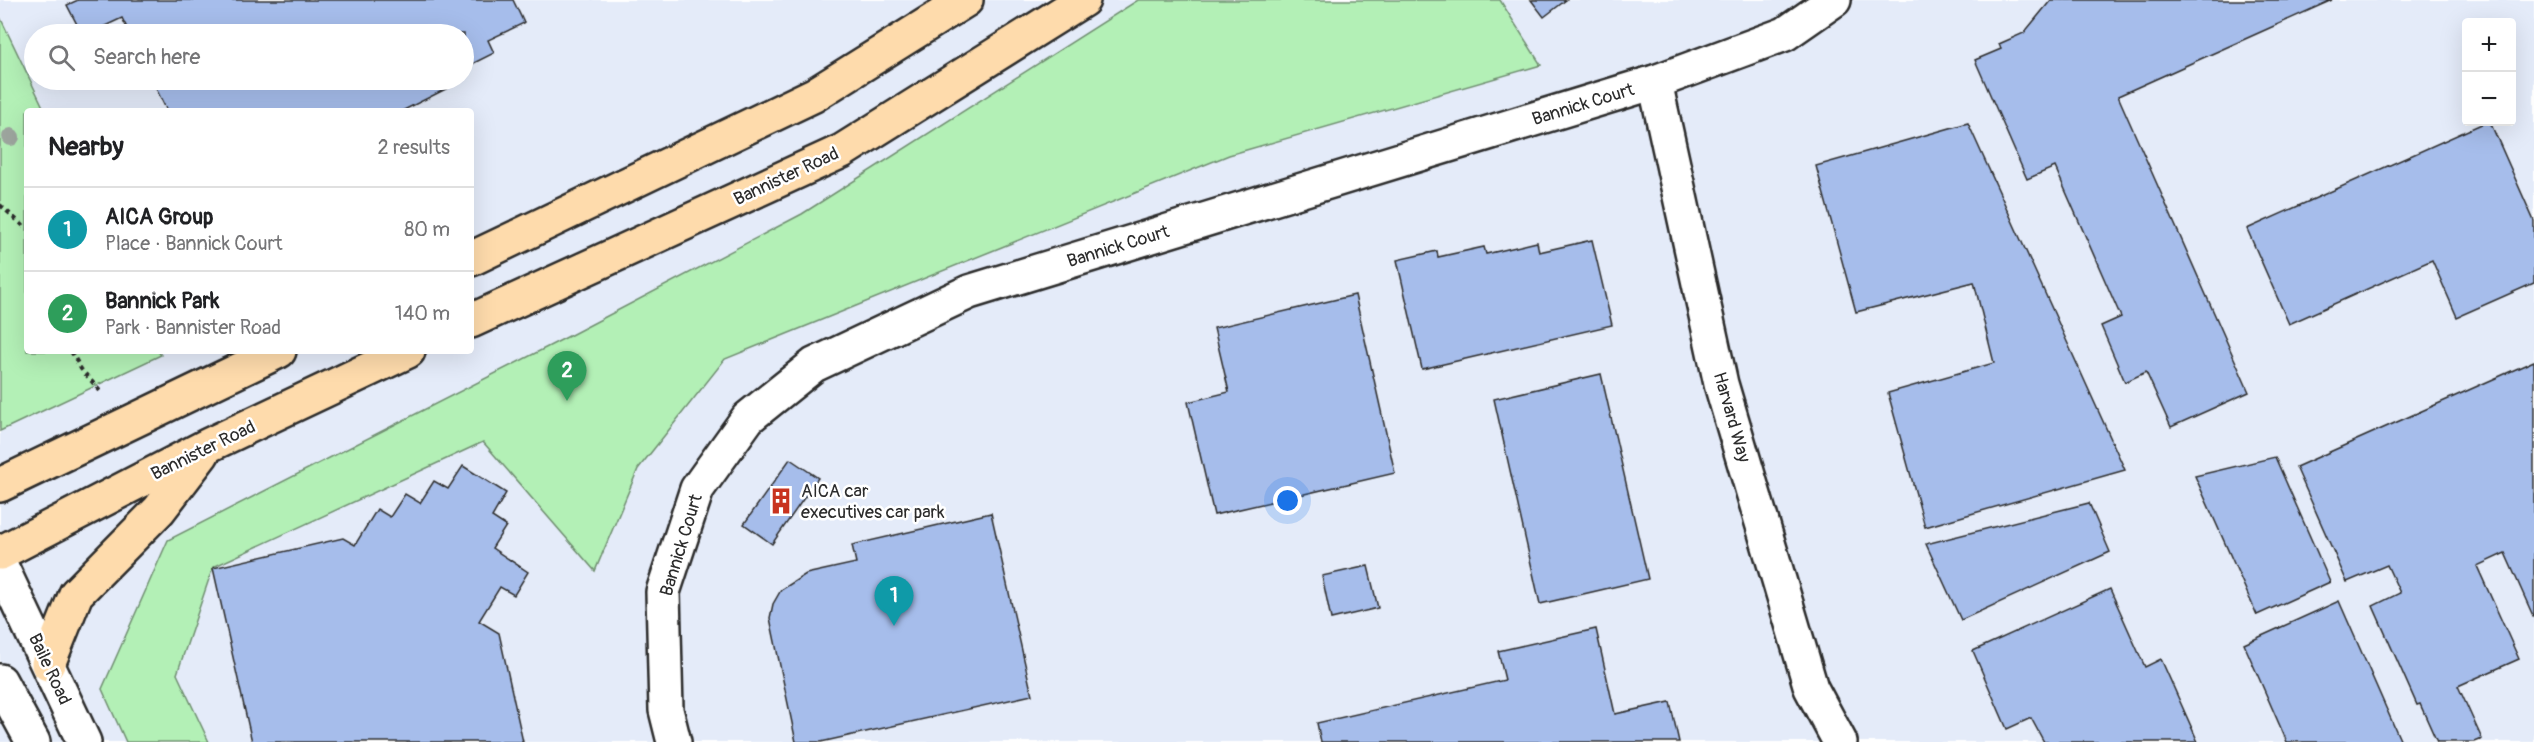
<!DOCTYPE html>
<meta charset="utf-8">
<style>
body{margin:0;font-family:Pangolin,sans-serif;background:#f6f6f6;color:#202124}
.controls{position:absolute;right:18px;top:18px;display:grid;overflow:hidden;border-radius:6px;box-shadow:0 6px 24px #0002}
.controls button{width:54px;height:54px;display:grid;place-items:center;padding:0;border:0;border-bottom:2px solid #e0e0e0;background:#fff;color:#202124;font:30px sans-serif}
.you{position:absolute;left:1288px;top:501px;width:21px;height:21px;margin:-15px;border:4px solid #fff;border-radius:50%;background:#1a73e8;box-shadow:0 0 0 9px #1a73e833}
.badge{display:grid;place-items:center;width:39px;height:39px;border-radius:50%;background:#b45309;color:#fff;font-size:20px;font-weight:700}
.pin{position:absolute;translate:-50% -50px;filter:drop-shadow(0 2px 3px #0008)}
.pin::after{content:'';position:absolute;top:32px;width:21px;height:18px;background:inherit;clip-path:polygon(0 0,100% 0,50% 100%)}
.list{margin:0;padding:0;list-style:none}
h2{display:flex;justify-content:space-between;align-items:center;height:78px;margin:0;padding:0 24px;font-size:26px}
h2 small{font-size:20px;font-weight:400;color:#757577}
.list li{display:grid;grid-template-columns:39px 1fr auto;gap:18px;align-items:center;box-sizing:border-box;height:84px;padding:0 24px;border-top:2px solid #e0e0e0}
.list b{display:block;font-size:22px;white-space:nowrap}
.list p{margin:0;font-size:20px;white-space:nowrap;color:#757577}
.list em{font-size:20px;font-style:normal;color:#757577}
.icon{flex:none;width:33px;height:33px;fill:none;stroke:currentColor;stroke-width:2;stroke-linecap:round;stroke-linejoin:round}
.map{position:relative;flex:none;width:2534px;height:742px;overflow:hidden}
.search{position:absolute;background:#fff;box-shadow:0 6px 24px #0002;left:24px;top:24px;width:450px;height:66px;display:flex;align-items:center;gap:15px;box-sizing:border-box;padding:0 21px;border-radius:33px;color:#757577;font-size:22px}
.panel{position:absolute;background:#fff;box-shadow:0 6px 24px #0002;left:24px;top:108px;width:450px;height:246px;border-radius:6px}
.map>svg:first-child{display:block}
.built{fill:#e4ebf9;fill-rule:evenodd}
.green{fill:#b3f0b6;stroke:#6f8e70;stroke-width:1.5}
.building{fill:#a6bdeb;stroke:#2b2b2b;stroke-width:1.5}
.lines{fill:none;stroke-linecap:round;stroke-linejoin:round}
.street-casing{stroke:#2b2b2b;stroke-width:38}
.secondary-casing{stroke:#2b2b2b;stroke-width:38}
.primary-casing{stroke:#2b2b2b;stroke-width:38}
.path{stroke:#2b2b2b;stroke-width:4;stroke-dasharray:4.5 4.5;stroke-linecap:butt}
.street{stroke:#fff;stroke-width:33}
.secondary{stroke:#fff;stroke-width:33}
.primary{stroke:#fedbac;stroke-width:33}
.tree{fill:#9da59e}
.labels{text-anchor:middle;stroke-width:5;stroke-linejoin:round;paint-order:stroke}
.street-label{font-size:18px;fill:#2b2b2b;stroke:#fff}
.poi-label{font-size:18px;fill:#2b2b2b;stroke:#fff;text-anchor:start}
</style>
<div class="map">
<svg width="2534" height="742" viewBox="0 0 2534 742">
<rect width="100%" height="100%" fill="#fff"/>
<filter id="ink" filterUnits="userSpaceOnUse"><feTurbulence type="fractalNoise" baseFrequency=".0167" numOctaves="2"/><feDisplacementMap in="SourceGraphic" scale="12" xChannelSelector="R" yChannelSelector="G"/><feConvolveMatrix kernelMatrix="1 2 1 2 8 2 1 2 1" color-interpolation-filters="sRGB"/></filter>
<g filter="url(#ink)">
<!-- built -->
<path class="built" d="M0,0h2534v742h-2534zM2466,22h46v100h-46zM34,34h430v46h-430zM27,111h444v240h-444z"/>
<!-- green -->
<g class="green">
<polygon points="1138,0 1500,0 1541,65 1229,155 725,359 638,469 595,571 483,442 213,567 177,674 209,742 126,742 102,689 168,540 567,337 802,214"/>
<polygon points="0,17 45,111 27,111 27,351 158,351 161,355 0,431"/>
</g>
<!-- building -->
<g class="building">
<polygon points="78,0 513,0 524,23 488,40 494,53 464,68 464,34 130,34 122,18 88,34 82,34 67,5"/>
<polygon points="1531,0 1566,0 1544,17"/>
<polygon points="2051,0 2332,0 2118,96 2249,392 2171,427 2146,372 2125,382 2101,326 2121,317 2055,167 2027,179 1975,60 2001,49 1999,44 2024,33"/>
<polygon points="152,80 443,80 448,88 402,111 167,111"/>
<polygon points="2486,122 2490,122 2534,221 2534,283 2457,317 2432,260 2289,324 2247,229"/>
<polygon points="1968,123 2125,470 1925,527 1888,393 1994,363 1974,282 1856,312 1816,166"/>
<polygon points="1592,240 1612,325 1422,369 1397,260 1437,251 1438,257 1484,247 1486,254 1537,242 1539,252"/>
<polygon points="1355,295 1395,473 1214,515 1188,402 1229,392 1214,328"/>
<polygon points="2534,361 2534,618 2505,553 2477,566 2519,659 2458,686 2482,739 2475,742 2437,742 2420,704 2417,705 2373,606 2400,593 2387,565 2347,582 2296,467"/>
<polygon points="1601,374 1648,579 1540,604 1494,399"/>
<polygon points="2275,457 2330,582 2257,615 2195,476"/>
<polygon points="790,459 818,478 772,544 744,524"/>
<polygon points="463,466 506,493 492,517 506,526 492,548 528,572 514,595 500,587 479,621 499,633 523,742 252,742 213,568 343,538 355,545 377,509 390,517 405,494 420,503 434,481 448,489"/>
<polygon points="2089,503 2110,552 1961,620 1926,544"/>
<polygon points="991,513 1032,695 821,742 796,742 770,618 773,604 781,590 806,574 856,563 852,545"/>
<polygon points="1368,566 1378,608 1331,619 1322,576"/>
<polygon points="2110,589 2145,667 2161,659 2198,742 2044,742 2031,718 2007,729 1973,651"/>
<polygon points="2339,601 2401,742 2287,742 2244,644"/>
<polygon points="1596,629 1615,714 1670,702 1679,742 1321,742 1317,723 1505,680 1498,651"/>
</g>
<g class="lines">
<!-- street casing -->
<g class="street-casing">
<g id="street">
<polyline points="1655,82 1721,384 1811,688 1840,742"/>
<polyline points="674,742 666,710 663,592 697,489 748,418 814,365 969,292 1655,82 1785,34 1834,0"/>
</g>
</g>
<!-- secondary casing -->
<g class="secondary-casing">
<g id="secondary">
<polyline points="0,564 84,742"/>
<polyline points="0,681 33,742"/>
</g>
</g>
<!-- primary casing -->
<g class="primary-casing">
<g id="primary">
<polyline points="471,259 814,95 966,0"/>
<polyline points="471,321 842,151 1083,0"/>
<polyline points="0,485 279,351"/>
<polyline points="0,553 209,445 408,351"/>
<polyline points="48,664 76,594 159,510 202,454"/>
</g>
</g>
<!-- path -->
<g class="path">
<polyline points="0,205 27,229"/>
<polyline points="71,351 81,369 100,391"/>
</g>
<!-- street -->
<use href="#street" class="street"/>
<!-- secondary -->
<use href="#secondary" class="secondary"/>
<!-- primary -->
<use href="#primary" class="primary"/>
</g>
<!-- trees -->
<circle class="tree" cx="11" cy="137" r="9"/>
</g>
<!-- icons -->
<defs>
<g id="building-bare" transform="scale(2.07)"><path d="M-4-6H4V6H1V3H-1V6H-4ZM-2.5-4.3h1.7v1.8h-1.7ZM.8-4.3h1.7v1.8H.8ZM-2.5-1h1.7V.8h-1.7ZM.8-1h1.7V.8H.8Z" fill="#c8321e" stroke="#fff" stroke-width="2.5" paint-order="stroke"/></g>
</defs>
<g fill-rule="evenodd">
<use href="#building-bare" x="781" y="501"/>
</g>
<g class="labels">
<!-- street labels -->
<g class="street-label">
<text transform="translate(1583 104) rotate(-17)" y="6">Bannick Court</text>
<text transform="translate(786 176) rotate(-25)" y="6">Bannister Road</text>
<text transform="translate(1118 246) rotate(-17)" y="6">Bannick Court</text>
<text transform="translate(1732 417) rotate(74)" y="6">Harvard Way</text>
<text transform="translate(203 450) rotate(-26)" y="6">Bannister Road</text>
<text transform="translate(681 545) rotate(-73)" y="6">Bannick Court</text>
<text transform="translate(50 669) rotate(65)" y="6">Baile Road</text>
</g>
<!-- poi labels -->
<g class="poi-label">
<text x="801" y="497">AICA car<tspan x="801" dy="21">executives car park</tspan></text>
</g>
</g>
</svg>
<div class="controls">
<button>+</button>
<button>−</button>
</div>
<div class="you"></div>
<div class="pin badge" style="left:894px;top:626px;background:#0f9aa8">1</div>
<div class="pin badge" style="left:567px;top:401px;background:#2e9e5b">2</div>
<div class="search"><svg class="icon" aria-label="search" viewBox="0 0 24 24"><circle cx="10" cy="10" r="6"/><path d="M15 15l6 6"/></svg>Search here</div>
<section class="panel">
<h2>Nearby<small>2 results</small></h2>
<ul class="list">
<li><span class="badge" style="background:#0f9aa8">1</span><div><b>AICA Group</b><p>Place · Bannick Court</p></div><em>80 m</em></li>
<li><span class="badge" style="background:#2e9e5b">2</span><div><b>Bannick Park</b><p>Park · Bannister Road</p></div><em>140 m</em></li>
</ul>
</section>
</div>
